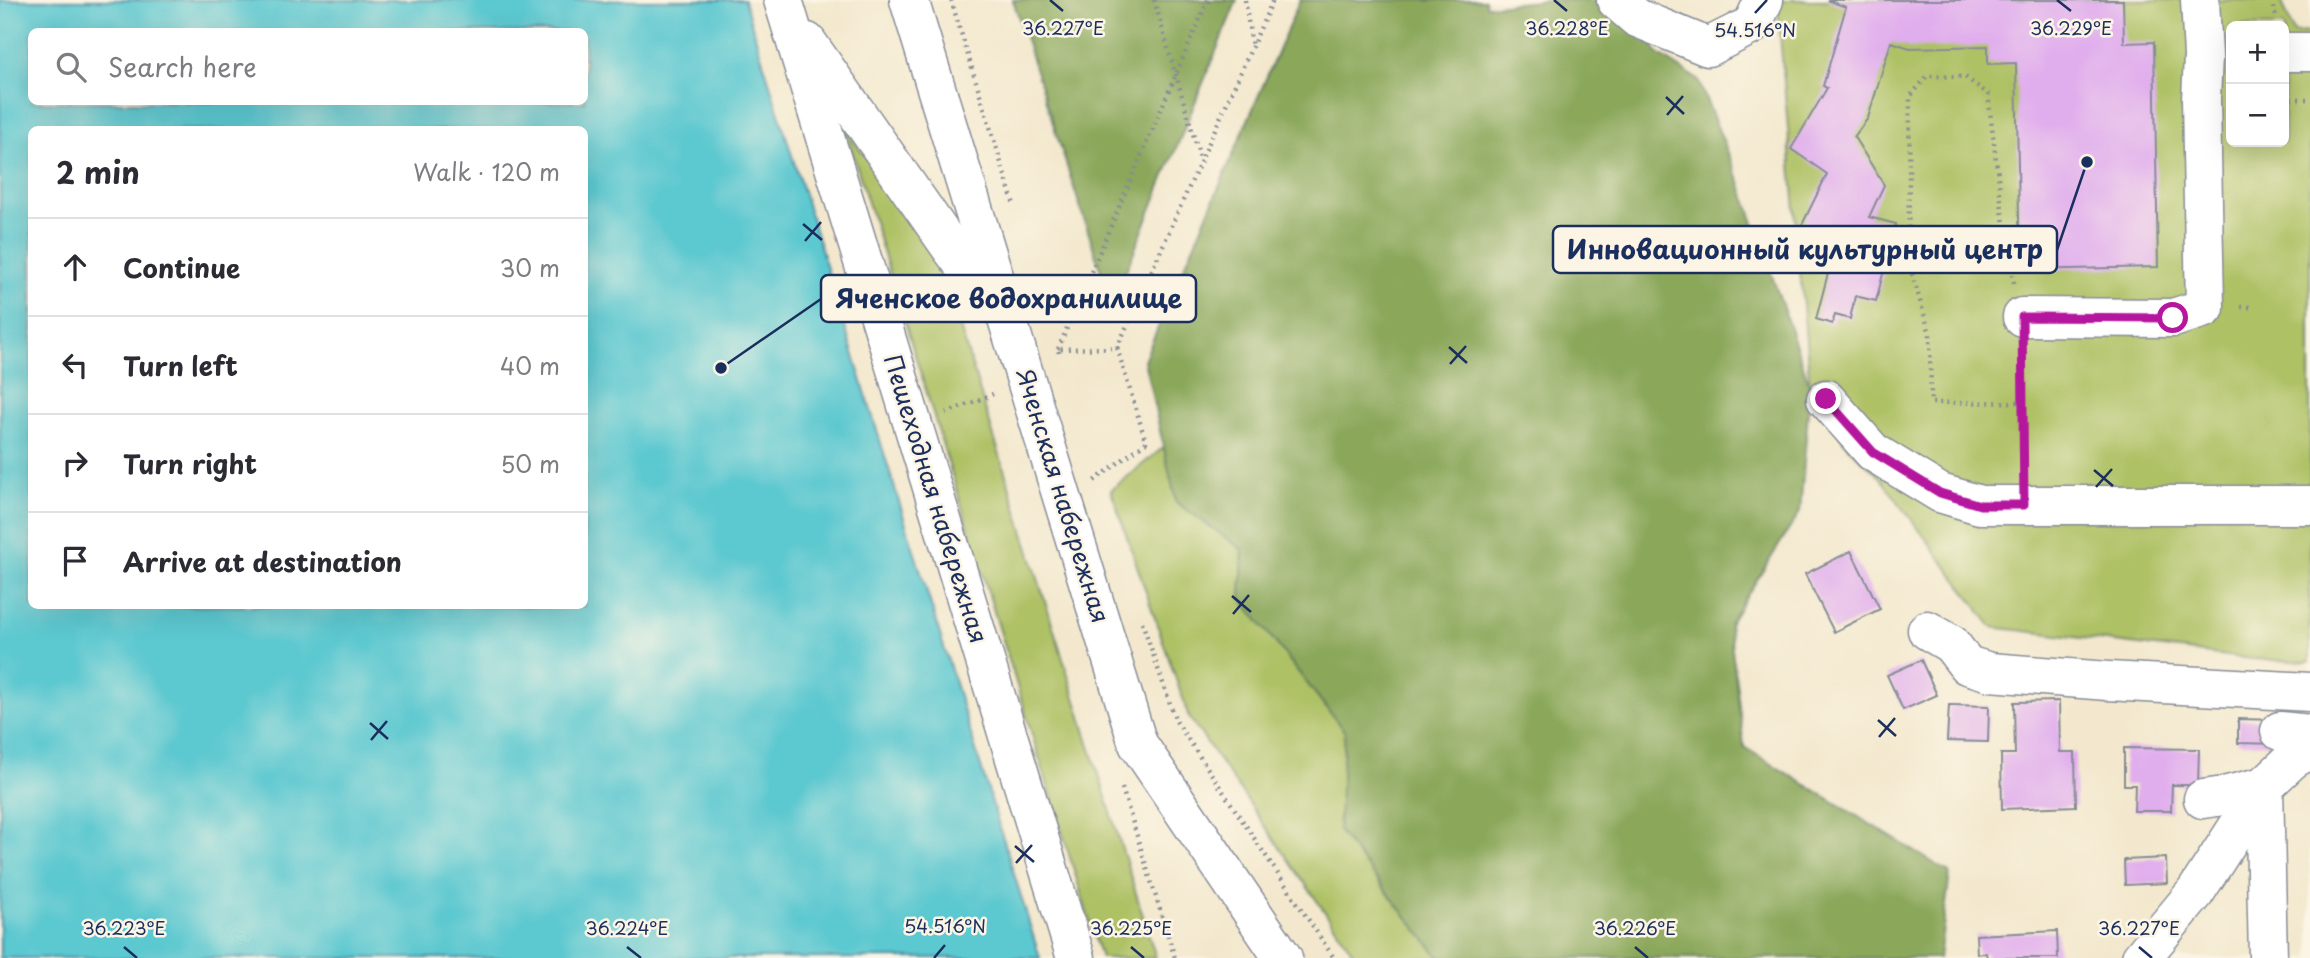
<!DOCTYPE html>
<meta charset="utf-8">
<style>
body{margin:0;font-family:"Playpen Sans",sans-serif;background:#f2f2f3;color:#2b2b33}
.controls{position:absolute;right:21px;top:21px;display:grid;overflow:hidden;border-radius:10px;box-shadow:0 7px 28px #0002}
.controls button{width:63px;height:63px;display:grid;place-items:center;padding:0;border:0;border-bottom:2px solid #e1e1e2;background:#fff;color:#2b2b33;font:35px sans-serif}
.stop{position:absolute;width:21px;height:21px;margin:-16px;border:5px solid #b5179e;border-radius:50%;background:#fff}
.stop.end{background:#b5179e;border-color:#fff;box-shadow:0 2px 7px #0008}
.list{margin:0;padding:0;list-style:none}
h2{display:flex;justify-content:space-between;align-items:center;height:91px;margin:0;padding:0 28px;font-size:30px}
h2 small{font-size:23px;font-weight:400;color:#7c7c81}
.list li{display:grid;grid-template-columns:46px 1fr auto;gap:21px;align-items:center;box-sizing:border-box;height:98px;padding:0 28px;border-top:2px solid #e1e1e2}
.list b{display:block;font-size:26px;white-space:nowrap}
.list em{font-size:23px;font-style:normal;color:#7c7c81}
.icon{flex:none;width:38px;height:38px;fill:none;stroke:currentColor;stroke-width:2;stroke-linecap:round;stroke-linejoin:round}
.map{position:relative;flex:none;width:2310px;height:958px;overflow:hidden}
.search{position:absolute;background:#fff;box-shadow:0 7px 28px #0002;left:28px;top:28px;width:560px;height:77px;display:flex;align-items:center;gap:18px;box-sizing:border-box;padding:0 24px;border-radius:10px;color:#7c7c81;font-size:26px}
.panel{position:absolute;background:#fff;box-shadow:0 7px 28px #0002;left:28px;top:126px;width:560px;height:483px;border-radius:10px}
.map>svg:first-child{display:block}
.green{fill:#aec165;stroke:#647862;stroke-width:2;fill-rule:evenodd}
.forest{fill:#8aa75a;stroke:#526b5c;stroke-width:2}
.water{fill:#5bc8d0;stroke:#3b7c97;stroke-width:2;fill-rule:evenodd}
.building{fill:#e0aded}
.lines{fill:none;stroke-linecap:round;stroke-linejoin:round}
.minor-casing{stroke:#878c96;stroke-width:41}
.path{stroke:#878c96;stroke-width:4.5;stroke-dasharray:2 5;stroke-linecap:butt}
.minor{stroke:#fff;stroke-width:38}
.route{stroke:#b5179e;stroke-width:9}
.ticks{fill:none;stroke:#1b2f5e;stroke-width:2.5}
.labels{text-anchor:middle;stroke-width:5;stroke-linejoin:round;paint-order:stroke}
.street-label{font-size:24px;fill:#1b2f5e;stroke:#fcf5e5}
.ticks-label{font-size:18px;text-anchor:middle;fill:#1b2f5e;stroke:#fcf5e5;stroke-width:5;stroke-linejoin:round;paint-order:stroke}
.leader{fill:none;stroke:#1b2f5e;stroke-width:2.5}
.callout-dot{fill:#1b2f5e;stroke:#fcf5e5;stroke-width:2.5}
.callout{fill:#fcf5e5;stroke:#1b2f5e;stroke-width:2.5}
.callout-label{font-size:26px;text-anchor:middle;font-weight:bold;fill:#1b2f5e}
</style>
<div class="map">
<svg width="2310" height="958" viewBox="0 0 2310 958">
<rect width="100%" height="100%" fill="#fcf5e5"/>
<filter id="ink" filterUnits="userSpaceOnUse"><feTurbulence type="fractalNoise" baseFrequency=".0143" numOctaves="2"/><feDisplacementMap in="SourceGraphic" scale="14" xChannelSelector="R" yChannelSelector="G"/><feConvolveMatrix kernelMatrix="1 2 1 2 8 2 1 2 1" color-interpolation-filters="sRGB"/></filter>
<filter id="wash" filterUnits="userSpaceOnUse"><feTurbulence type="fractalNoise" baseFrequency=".00686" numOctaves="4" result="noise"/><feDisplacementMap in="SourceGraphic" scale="28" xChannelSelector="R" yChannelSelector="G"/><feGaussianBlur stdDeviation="1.57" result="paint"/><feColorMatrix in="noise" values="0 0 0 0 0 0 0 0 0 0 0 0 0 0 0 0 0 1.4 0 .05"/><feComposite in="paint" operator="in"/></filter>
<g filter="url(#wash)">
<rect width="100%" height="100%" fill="#f3e8cd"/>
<!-- green -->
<g class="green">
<path d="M1777,0h504l13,33 16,-1v630l-58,-3 -260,-32 -113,-151 -32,-30 -37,-59zM2231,26h53v116h-53z"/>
<polygon points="845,128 939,260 1156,958 1101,958"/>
<polygon points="1164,447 1176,502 1243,550 1241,598 1345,732 1339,831 1440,958 1357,958 1189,717 1111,490"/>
</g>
<!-- forest -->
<g class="forest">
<polygon points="1013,0 1237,0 1112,305"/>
<polygon points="1300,0 1485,0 1486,6 1551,0 1623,0 1657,53 1698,80 1740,182 1810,387 1800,512 1729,624 1744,747 1950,873 1939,958 1440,958 1338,831 1345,732 1241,598 1243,550 1176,502 1144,360"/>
</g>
<!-- water -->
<path class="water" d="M0,0h744l296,958h-1040zM32,32h552v70h-552zM32,130h552v476h-552z"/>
<g id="blocks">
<!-- building -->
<g class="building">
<polygon points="1827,0 2123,0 2124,43 2154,42 2158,267 2020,270 2016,63 1988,64 1988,46 1910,48 1891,42 1868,118 1854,137 1884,185 1869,217 1896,224 1876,301 1855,296 1850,319 1835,315 1832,324 1816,319 1837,239 1801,227 1827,174 1791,149 1827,88 1823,86 1846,7"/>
<polygon points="1851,551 1880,609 1834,632 1805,574"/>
<polygon points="1921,660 1937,695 1903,710 1887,675"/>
<polygon points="2059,701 2060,752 2075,752 2076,806 2002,809 2001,754 2015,754 2014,702"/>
<polygon points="1949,705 1989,706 1988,742 1947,741"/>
<polygon points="2238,719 2280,720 2280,744 2238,743"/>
<polygon points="2124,748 2199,749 2198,785 2172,785 2171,811 2134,811 2135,785 2124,785"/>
<polygon points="2166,858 2167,883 2125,885 2124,860"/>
<polygon points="2057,931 2058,958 1987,958 1986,953 1977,954 1976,935"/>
</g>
</g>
</g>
<g filter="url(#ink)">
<use href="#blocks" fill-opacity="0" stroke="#878c96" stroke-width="2"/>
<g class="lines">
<!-- minor casing -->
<g class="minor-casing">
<g id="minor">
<polyline points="783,0 1076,958"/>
<polyline points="909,0 1138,744 1283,958"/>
<polyline points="1616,0 1637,18 1708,47 1752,25 1764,0"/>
<polyline points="807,42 951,248 993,304"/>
<polyline points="2284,52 2310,52"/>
<polyline points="2022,317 2173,318 2205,308 2201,100 2203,56 2200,0"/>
<polyline points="1826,399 1873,452 1940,493 1980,505 2310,505"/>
<polyline points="1927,630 1951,644 1967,665 1990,672 2108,681 2310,692"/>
<polyline points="2280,731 2310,734"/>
<polyline points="2141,958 2195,893 2264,786 2224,796 2203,799"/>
<polyline points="2268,958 2264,786 2293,759 2310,750"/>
</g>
</g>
<!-- path -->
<g class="path">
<polyline points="951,0 1014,205"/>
<polyline points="1154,0 1201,161"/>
<polyline points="1245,0 1252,47"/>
<polyline points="2274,0 2274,12 2278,19"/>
<polyline points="2284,99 2310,99"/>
<polyline points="2014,283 2008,258 1988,94 1965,77 1927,76 1910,97 1908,261 1930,334 1931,403 2023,402"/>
<polyline points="2241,307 2251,307"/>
<polyline points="1117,348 1273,0"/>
<polyline points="1058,349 1208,0"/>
<polyline points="1059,353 1058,349 1117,348 1146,442 1094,481"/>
<polyline points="2023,353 2023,471"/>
<polyline points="946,413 993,394"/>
<polyline points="1142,622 1176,721 1334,958"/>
<polyline points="1122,788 1175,958"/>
</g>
<!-- minor -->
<use href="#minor" class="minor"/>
</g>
</g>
<g class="lines" filter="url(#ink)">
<!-- route -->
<polyline class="route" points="1826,399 1873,452 1940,493 1980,505 2024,505 2022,317 2173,318"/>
</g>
<!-- ticks -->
<path class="ticks" d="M1050,0l13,11M1554,0l13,11M2057,0l14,11M1755,13l12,-13M1666,97l18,17M1667,115l16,-19M803,224l19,16M805,241l16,-19M1449,347l18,16M1450,364l16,-18M2094,470l19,16M2096,487l16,-18M1232,596l19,16M1233,614l16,-19M1878,720l18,16M370,723l18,16M1879,737l16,-19M371,740l16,-19M1015,846l19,16M1016,863l16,-18M124,947l13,11M627,947l14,11M1131,947l13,11M1635,947l13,11M2139,947l13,11M934,958l11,-13"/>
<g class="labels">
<!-- street labels -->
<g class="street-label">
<text transform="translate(1062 496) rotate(73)" y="8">Яченская набережная</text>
<text transform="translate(935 499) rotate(73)" y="8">Пешеходная набережная</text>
</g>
</g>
<g class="ticks-label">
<text x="1063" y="35">36.227°E</text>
<text x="2071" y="35">36.229°E</text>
<text x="1567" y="35">36.228°E</text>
<text x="1755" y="37">54.516°N</text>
<text x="945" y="933">54.516°N</text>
<text x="124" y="935">36.223°E</text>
<text x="627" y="935">36.224°E</text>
<text x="1131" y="935">36.225°E</text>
<text x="1635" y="935">36.226°E</text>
<text x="2139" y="935">36.227°E</text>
</g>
<!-- callouts -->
<path class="leader" d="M2087 162L2057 250M721 368L821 299"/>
<g class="callout-dot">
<circle cx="2087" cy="162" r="7"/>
<circle cx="721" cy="368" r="7"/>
</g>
<g class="callout">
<rect x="1553" y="226" width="504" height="47" rx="7"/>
<rect x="821" y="275" width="375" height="47" rx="7"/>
</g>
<g class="callout-label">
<text x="1805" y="259">Инновационный культурный центр</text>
<text x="1009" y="308">Яченское водохранилище</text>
</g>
</svg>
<div class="controls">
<button>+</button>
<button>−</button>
</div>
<div class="stop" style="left:2173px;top:318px"></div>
<div class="stop end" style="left:1826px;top:399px"></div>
<div class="search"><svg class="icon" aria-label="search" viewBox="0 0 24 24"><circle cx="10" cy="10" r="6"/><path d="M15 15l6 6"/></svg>Search here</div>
<section class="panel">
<h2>2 min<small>Walk · 120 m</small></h2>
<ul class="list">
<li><svg class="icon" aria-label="ahead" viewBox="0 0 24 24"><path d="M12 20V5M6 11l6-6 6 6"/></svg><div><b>Continue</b></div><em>30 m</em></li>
<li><svg class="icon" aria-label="left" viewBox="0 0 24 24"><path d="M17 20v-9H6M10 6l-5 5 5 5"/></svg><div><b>Turn left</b></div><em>40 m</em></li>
<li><svg class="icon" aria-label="right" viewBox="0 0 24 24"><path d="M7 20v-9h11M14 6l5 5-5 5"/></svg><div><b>Turn right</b></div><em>50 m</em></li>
<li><svg class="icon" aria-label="arrive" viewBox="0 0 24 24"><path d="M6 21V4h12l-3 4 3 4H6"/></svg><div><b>Arrive at destination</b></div></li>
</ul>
</section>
</div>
